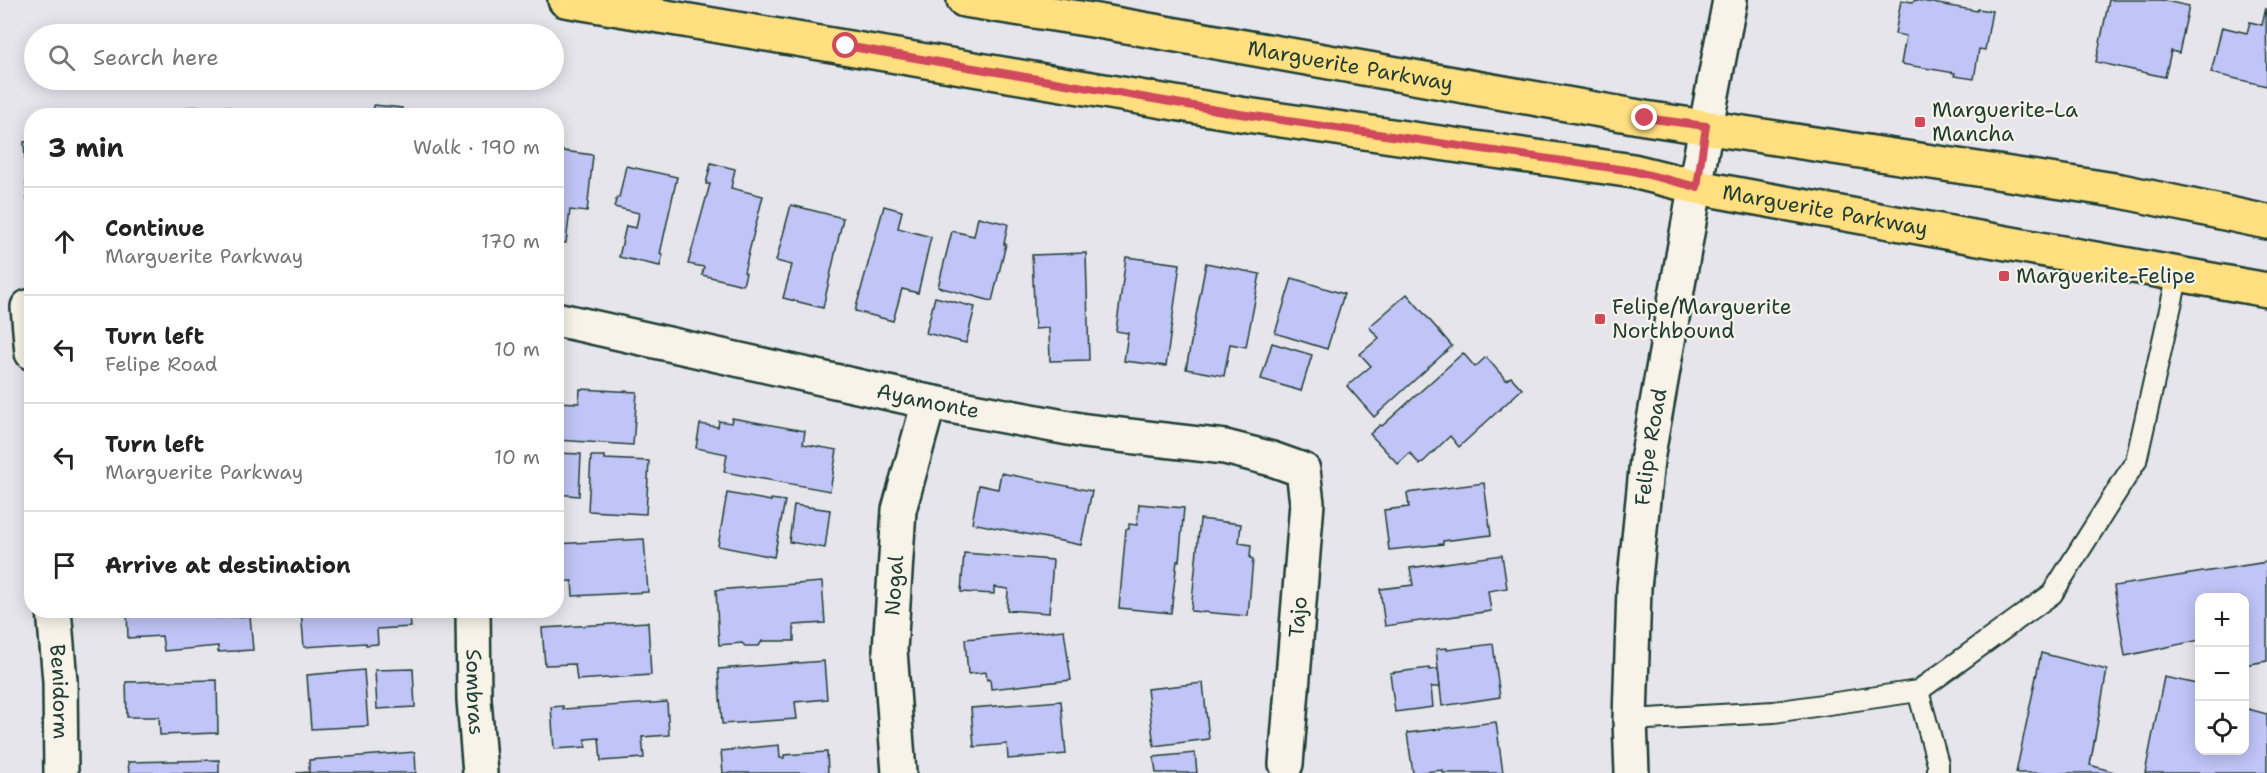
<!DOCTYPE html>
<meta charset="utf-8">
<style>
body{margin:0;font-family:"Shantell Sans",sans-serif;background:#f6f6f6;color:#222}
.controls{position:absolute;right:18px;bottom:18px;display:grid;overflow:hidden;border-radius:12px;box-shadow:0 3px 15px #0003}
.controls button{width:54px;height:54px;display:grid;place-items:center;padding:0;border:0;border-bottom:2px solid #e0e0e0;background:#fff;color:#222;font:30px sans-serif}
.stop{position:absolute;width:18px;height:18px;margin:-14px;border:4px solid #d1495b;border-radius:50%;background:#fff}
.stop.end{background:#d1495b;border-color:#fff;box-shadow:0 2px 6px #0008}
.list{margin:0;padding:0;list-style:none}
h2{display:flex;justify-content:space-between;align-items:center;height:78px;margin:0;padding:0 24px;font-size:26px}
h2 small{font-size:20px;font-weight:400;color:#767676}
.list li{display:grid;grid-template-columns:39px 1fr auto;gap:18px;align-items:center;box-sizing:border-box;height:108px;padding:0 24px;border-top:2px solid #e0e0e0}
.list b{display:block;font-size:22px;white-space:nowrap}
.list p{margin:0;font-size:20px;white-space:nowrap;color:#767676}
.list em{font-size:20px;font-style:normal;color:#767676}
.icon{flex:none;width:33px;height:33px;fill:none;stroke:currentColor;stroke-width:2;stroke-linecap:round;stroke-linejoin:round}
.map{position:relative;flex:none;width:2267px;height:773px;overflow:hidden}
.search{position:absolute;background:#fff;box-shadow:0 3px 15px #0003;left:24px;top:24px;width:540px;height:66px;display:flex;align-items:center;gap:15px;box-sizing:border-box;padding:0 21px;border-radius:33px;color:#767676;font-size:22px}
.panel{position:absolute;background:#fff;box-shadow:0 3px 15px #0003;left:24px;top:108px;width:540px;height:510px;border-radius:24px}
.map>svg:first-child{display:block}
.building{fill:#c0c4f6;stroke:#1f3d34;stroke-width:1.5}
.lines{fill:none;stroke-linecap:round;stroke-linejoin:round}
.service-casing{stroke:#1f3d34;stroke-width:24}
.minor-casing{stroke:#1f3d34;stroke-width:38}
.tertiary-casing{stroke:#1f3d34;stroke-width:38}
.secondary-casing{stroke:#1f3d34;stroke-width:38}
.primary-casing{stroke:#1f3d34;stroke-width:38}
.service{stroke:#f7f3e8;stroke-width:20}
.minor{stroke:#f7f3e8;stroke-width:33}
.tertiary{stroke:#f7f3e8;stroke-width:33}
.secondary{stroke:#f7f3e8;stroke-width:33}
.primary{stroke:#ffdf80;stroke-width:33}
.route{stroke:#d1495b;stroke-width:8}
.poi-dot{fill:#d1495b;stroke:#f7f3e8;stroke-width:2}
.labels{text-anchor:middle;stroke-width:4.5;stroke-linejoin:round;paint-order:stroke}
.street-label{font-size:21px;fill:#1f3d34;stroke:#f7f3e8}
.poi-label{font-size:21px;fill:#1f3d34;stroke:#f7f3e8;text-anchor:start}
</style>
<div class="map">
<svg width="2267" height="773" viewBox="0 0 2267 773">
<rect width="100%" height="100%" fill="#e6e5ec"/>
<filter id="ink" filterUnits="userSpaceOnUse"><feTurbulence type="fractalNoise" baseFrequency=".0167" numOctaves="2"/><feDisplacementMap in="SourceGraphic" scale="12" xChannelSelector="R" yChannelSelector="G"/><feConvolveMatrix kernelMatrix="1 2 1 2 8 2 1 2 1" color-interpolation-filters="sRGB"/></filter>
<g filter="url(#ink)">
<!-- building -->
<g class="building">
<polygon points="1901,0 1912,2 1916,0 1977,11 1978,9 1992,11 1985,50 1979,49 1974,79 1954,76 1955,73 1901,64 1906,36 1895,34"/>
<polygon points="2109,0 2161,0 2189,6 2179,53 2171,51 2165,77 2096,62"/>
<polygon points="2266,8 2267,86 2211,73 2222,27 2247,33 2250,22 2262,25"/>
<polygon points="374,105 402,108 401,116 373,116"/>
<rect x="189" y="107" width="41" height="9"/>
<polygon points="32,141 32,199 27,199 24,142"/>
<polygon points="556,150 593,155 587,212 570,210 566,243 556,242"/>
<polygon points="711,163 735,169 731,188 763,196 744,272 746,273 743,285 702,275 704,267 688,264 710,184 706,184"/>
<polygon points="626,166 677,177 660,254 663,254 660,266 619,257 626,226 636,228 639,213 614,207 617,197 619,198"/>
<polygon points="791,205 843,218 823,308 783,298 792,265 776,261"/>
<polygon points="884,206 902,211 898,228 931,237 918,293 902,289 893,321 855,311"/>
<polygon points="978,217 1008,224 1004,244 1006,244 992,301 938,287 952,231 974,236"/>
<polygon points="1086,253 1089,360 1050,361 1049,328 1035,329 1032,255"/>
<polygon points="1126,257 1180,264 1166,366 1124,361 1128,333 1116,331"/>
<polygon points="1206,263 1260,274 1246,347 1230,344 1224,376 1186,369"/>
<polygon points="1292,278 1344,294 1327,349 1275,333"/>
<polygon points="1407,294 1452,346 1374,417 1347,386 1371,366 1360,354 1379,338 1369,327"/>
<polygon points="935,297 975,307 966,343 926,333"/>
<polygon points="1272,343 1312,355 1301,391 1261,379"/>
<polygon points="1463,353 1475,367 1486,357 1506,380 1511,377 1522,389 1459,447 1450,436 1420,465 1410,453 1398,464 1370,434 1380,425 1382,426"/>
<polygon points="580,389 637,392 633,445 557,440 556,443 556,402 579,403"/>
<polygon points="732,418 805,431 803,444 837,450 830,491 724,472 727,454 696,448 700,424 718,427 719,421 731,423"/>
<polygon points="556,453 581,454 579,496 556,494"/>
<polygon points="591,456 605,456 605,459 649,461 646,514 588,511"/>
<polygon points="1001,473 1092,491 1081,545 972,523 979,485 998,489"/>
<polygon points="1484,483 1491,535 1443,541 1443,544 1389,550 1384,510 1409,507 1407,493"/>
<polygon points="727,493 771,501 771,499 785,501 774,557 718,546"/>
<polygon points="1139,504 1184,508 1179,561 1177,561 1171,613 1119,608 1126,529 1129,529 1129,524 1137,525"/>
<polygon points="794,505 830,510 825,548 789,542"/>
<polygon points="1200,519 1241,524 1239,543 1251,545 1250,558 1253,559 1248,616 1191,611"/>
<polygon points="644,539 648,592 573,596 572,581 556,582 556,544"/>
<polygon points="964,553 1053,560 1049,613 1007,610 1008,589 994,587 994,594 961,592"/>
<polygon points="1502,555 1507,588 1488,591 1491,611 1385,626 1380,589 1413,585 1410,568"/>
<polygon points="2267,562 2267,661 2244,665 2244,598 2200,598 2200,640 2125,656 2114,586"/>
<polygon points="822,582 825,623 794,625 794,641 762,641 759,646 745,646 742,643 719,645 716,590"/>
<polygon points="127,610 217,610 218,618 250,616 253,650 218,652 218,646 164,651 162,636 128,638"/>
<polygon points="301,610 409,610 411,627 377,629 378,644 366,645 366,643 304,647"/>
<polygon points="648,622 651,675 577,680 575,664 545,665 542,628"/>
<polygon points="1064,630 1071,680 991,689 990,679 987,680 986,672 968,674 965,639"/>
<polygon points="1493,644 1500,697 1442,706 1436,649 1447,648 1447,650"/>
<polygon points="2041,653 2107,670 2090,765 2117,773 2016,773"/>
<polygon points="824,661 827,699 795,702 797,719 722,724 718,669"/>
<polygon points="1429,668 1429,670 1438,669 1440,687 1431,687 1433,707 1395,712 1390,673"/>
<polygon points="413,669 415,707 377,709 375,670"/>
<polygon points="364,670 368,726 311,729 307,675"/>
<polygon points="2164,677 2193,683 2200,688 2200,750 2244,750 2244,708 2267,714 2267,773 2145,773"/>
<polygon points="217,680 218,733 160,735 159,717 127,717 126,682"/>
<polygon points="1203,683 1209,739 1154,746 1147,689"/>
<polygon points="1061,701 1066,754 1008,759 1007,744 974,747 971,708"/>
<polygon points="667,702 669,735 642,737 644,758 601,761 599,738 585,739 586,747 554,749 551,707 563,706 563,709"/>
<polygon points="1496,722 1503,773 1443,773 1443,770 1413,773 1407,733"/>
<polygon points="779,745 780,758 784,758 784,755 827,752 828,773 723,773 721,751"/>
<polygon points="415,752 416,773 296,773 309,772 309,760"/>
<polygon points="1195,753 1197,773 1156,773 1154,757"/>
<polygon points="219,760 219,773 129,773 128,762"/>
</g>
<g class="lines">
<!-- service casing -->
<g class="service-casing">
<g id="service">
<polyline points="1918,691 1938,764 1938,773"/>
<polyline points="1630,720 1774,712 1918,691 2052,594 2136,461 2178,274"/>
</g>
</g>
<!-- minor casing -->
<g class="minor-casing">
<g id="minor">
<polyline points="28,307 32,353"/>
<path id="s1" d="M556,319l373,83 156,29 140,16 47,12 31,11 4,33 -21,261"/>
<path id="s2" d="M54,610l6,71 1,92"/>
<path id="s3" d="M473,610l1,90 6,73"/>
<path id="s4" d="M899,773l-9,-123 9,-140 30,-108"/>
</g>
</g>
<!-- tertiary casing -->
<g class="tertiary-casing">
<polyline id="tertiary" points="1706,126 1730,0"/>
</g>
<!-- secondary casing -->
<g class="secondary-casing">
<g id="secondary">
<path id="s5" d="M1632,773l-2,-53 4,-132 13,-128 59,-334"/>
</g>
</g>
<!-- primary casing -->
<g class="primary-casing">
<g id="primary">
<path id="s6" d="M565,0l675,114 393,57 64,16 71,13 499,90"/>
<path id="s7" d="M964,0l128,20 553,98 476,73 146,31"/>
</g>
</g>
<!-- service -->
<use href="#service" class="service"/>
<!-- minor -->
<use href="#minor" class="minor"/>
<!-- tertiary -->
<use href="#tertiary" class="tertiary"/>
<!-- secondary -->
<use href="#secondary" class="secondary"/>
<!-- primary -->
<use href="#primary" class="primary"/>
</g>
</g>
<g class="lines" filter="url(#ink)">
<!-- route -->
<polyline class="route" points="846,46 1240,114 1633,171 1697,187 1706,126 1645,118"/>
</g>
<!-- markers -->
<g class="poi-dot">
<rect x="1914" y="116" width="12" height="12" rx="3"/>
<rect x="1998" y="270" width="12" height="12" rx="3"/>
<rect x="1594" y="313" width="12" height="12" rx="3"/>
</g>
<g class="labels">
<!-- street labels -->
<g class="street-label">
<text dy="7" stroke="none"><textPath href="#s7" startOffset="392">Marguerite Parkway</textPath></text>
<text dy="7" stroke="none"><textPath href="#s6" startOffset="1278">Marguerite Parkway</textPath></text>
<text dy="7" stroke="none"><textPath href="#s1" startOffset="381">Ayamonte</textPath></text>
<text dy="7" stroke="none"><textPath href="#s5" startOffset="327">Felipe Road</textPath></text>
<text dy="7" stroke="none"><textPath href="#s4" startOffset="188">Nogal</textPath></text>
<text transform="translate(1298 617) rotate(-85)" y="7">Tajo</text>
<text dy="7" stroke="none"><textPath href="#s2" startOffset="82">Benidorm</textPath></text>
<text dy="7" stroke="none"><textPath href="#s3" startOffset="82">Sombras</textPath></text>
</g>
<!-- poi labels -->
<g class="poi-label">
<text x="1932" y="117">Marguerite-La<tspan x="1932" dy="24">Mancha</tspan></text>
<text x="2016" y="283">Marguerite-Felipe</text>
<text x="1612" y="314">Felipe/Marguerite<tspan x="1612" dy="24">Northbound</tspan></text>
</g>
</g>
</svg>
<div class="controls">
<button>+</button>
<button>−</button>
<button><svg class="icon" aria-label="locate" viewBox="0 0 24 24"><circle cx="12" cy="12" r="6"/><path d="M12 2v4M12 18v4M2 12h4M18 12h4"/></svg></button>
</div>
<div class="stop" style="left:846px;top:46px"></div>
<div class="stop end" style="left:1645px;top:118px"></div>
<div class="search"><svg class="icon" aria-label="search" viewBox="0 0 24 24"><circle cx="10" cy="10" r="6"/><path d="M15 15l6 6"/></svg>Search here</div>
<section class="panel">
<h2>3 min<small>Walk · 190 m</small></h2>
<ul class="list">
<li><svg class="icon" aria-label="ahead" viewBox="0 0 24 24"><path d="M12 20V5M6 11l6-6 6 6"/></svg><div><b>Continue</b><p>Marguerite Parkway</p></div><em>170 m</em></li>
<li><svg class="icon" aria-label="left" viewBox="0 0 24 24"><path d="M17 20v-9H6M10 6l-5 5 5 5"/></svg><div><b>Turn left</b><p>Felipe Road</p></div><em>10 m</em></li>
<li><svg class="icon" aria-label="left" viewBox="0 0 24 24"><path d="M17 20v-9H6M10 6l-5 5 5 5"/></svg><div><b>Turn left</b><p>Marguerite Parkway</p></div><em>10 m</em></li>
<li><svg class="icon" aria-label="arrive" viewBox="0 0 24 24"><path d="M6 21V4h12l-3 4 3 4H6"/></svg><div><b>Arrive at destination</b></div></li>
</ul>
</section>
</div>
